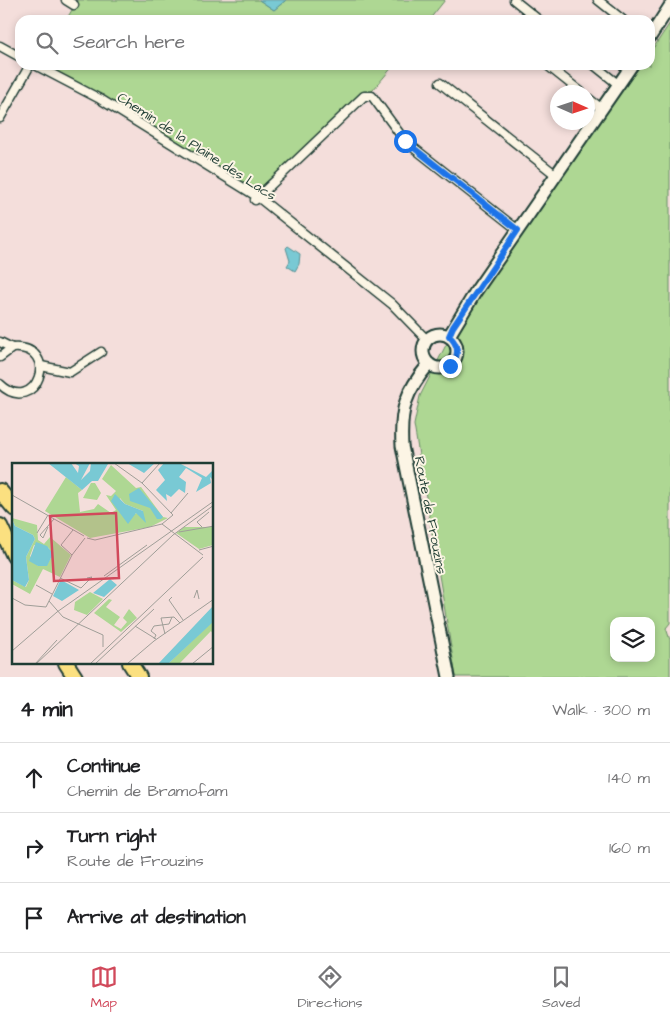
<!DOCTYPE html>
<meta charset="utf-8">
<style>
body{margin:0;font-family:"Architects Daughter",sans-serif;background:#f6f6f6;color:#202124}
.controls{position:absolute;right:15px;bottom:15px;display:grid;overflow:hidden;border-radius:10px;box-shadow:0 2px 8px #0003}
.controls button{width:45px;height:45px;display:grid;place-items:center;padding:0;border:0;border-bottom:1px solid #e0e0e0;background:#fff;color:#202124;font:25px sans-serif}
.compass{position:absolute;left:550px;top:85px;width:45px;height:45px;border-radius:50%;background:#fff;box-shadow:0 2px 8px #0003;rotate:93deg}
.stop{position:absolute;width:15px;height:15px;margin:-11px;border:4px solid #1a73e8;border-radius:50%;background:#fff}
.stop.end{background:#1a73e8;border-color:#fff;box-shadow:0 1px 5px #0008}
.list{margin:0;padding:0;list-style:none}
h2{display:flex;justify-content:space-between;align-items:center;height:65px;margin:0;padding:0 20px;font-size:21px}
h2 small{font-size:16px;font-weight:400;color:#757577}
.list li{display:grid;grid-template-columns:32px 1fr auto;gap:15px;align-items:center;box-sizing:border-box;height:70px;padding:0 20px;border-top:1px solid #e0e0e0}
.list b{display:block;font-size:19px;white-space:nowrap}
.list p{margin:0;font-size:16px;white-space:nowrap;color:#757577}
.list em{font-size:16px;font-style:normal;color:#757577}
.icon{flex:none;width:28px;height:28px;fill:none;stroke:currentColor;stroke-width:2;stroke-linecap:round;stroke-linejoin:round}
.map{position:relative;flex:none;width:670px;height:677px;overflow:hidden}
.search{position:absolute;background:#fff;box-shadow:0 2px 8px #0003;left:15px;right:15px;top:15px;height:55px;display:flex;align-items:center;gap:12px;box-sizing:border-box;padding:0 18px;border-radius:15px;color:#757577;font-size:19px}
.sheet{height:275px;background:#fff}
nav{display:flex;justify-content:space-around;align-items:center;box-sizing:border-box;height:70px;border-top:1px solid #e0e0e0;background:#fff;font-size:14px;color:#757577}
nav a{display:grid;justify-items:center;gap:2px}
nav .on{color:#d1495b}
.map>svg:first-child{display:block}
.green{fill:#aed793;stroke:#668a64;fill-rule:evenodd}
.water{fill:#79c9d4;stroke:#559194}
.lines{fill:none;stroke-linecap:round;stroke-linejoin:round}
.street-casing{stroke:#1f3d34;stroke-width:11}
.secondary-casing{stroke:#1f3d34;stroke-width:15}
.highway-casing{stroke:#1f3d34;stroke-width:18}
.street{stroke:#fcf5e5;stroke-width:8}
.secondary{stroke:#fcf5e5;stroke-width:11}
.highway{stroke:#fbe080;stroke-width:14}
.route{stroke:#1a73e8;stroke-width:6}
.labels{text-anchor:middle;stroke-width:4;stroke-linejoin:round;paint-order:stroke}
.street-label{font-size:14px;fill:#1f3d34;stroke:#fcf5e5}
.inset-road{fill:none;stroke:#9f9e98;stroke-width:1}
.view{fill:#d1495b;fill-opacity:0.15;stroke:#d1495b;stroke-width:2.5}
.inset-edge{fill:none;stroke:#1f3d34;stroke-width:2.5}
</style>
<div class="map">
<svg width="670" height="677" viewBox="0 0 670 677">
<rect width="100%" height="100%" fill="#f4dedb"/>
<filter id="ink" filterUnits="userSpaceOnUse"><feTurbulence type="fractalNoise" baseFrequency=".02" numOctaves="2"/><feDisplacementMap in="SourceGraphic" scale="10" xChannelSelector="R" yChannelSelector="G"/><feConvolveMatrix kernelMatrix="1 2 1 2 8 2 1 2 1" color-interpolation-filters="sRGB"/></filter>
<g filter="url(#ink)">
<!-- green -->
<g class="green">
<polygon points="78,0 259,0 274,10 286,0 445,0 429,20 66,20"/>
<path d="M670,23v600l-4,5 4,12v37h-214l-42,-252 6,-29 26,-51 105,-159 90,-121h9v-12zM614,621h37v37h-37z"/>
<polygon points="41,65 394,65 373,90 257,190"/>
</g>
<!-- water -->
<g class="water">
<polygon points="259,0 286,0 274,10"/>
<polygon points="288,246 300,254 299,264 295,271 287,266 290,261 286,248"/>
</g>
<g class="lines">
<!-- street casing -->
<g class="street-casing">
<g id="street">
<polyline points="66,0 74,5"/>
<polyline points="514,0 539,20"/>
<polyline points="598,0 623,20"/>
<polyline points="0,46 20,57"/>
<polyline points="35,65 100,99 258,197 392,304 427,340"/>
<polyline points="547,65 581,92"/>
<polyline points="594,65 619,85"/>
<polyline points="440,83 556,175"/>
<polyline points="588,98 602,109"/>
<polyline points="0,118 30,65"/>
<polyline points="255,200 364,96 372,96 405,141 518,230"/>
<polyline points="0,342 12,348"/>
<path d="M0,357l12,-9c51,-4 24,71 -12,36"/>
<polyline points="41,366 70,372 101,352"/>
</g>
</g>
<!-- secondary casing -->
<g class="secondary-casing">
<g id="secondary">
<polyline points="650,37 670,6"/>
<circle cx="440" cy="351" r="17"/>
<polyline points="449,336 476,291 632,65"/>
<path d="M429,364c-24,28 -29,46 -27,82l47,231"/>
</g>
</g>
<!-- highway casing -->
<g class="highway-casing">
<g id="highway">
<polyline points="0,491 14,508"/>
<polyline points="0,526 14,556"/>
<polyline points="66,663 75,677"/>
<polyline points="130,663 139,677"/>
</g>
</g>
<!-- street -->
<use href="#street" class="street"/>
<!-- secondary -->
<use href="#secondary" class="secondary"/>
<!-- highway -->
<use href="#highway" class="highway"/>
</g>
</g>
<g class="lines" filter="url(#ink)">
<!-- route -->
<path class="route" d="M405,141l113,89 -65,97 -4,9c10,9 11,20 1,30"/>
</g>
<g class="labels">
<!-- street labels -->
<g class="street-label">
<text transform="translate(197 146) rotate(33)" y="5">Chemin de la Plaine des Lacs</text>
<text transform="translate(431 515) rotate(79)" y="5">Route de Frouzins</text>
</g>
</g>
<!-- overview -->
<g transform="translate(12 463)">
<rect width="201" height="201" fill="#f4dedb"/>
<path d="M99,2l25,23 5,-1 22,30 5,1 -18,9 -60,11 -45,-27 21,-34 16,13 -4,3 2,19 14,-3 4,-5 13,9 5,-3 -10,-15 5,1 5,-5 -14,-12zM108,35l5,6 18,7 -9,3 -6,9 -11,-17zM79,20h4l6,10 -4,7 -14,-2zM0,55l25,7 1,15 6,4 6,-7 21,18 -11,22 -17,-8 -13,25 -18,-10v-4l14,7 3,-7 -3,-23 9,-18 -2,-4 -18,-9zM22,82l15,3 2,10 -5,8h-8l-8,-10zM172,64h29v18l-14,4 -23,-16zM78,129l13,7 -16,16 -13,-5 1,-8zM97,136l3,1 -6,7 14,10 -6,8 7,4 6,-7 -4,-4 6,-9 8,9 -16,14 -27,-19zM201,158v13l-2,-3 -32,33h-11z" fill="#aed793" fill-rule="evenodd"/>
<path d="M36,0h23l7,10 1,-7 -5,-3h16l-9,17 9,-9 1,-8 17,1 -10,17h-6l-10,9zM115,0h28l-11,10zM152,0h15l27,14 7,-7v10l-3,-3 1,6 -15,9 6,-14 -16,-10 -7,9 7,5 -1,11 -6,-4 -8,8 -5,-3 1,7 -11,-11 9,-10 -7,-10zM127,25l24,29 -2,2h-4l-7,-11 -20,-7 -1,-7zM103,31l10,10 18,7 3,12 -10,-10 -8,11 -17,-23zM0,56l3,7 18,9 2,4 -9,18 3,23 -4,7 -13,-7zM24,79l11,4 6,8 -6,12h-9l-9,-5zM98,116l7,6 -13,12 -11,-4zM48,118h3l16,9 -17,11 -9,-5zM201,143v16l-45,42h-10z" fill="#79c9d4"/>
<path class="inset-road" d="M102,0l28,20 31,32 -11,9M130,20l18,-20M0,32l72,41M159,50l17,-20M36,64l-5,11 -3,-3 14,-16M190,64l-5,-5 12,-10M167,69l35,-6M25,70l11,-18M75,75l8,2 67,-16 41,31M187,87l15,-4M60,92l-11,-10 12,-15M92,113l43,-31M48,115l21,10 11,-11 -5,1M24,122l16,9M160,134l-3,3 14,20M0,135l13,7 21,2 26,-52 13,-17M182,135l3,-8 2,9M37,138l14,16 40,18v12M123,163l21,13M153,171l-4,-16 13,-1 6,6M142,176l2,-4 -5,-4 3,-5 15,-2 3,-7M0,188l45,-39 157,-111M23,201l22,-24M24,201l137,-129 41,-30M78,201l113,-107M83,201l59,-55M115,201l27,-23 60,-42M180,201l22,-18"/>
<path class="view" d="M104,50l3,65 -65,3 -4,-65z"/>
<rect width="201" height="201" class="inset-edge"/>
</g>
</svg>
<div class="controls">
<button><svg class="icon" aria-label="layers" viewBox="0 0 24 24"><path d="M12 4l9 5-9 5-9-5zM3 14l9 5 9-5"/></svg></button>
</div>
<svg class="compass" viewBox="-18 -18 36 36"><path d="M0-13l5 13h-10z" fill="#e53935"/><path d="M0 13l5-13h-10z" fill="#757577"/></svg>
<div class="stop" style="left:405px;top:141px"></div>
<div class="stop end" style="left:450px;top:366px"></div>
<div class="search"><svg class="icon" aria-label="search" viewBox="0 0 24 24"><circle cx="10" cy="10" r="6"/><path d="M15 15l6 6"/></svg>Search here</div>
</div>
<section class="sheet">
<h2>4 min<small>Walk · 300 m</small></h2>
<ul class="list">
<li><svg class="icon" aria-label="ahead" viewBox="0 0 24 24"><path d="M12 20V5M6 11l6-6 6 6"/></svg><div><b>Continue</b><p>Chemin de Bramofam</p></div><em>140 m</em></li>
<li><svg class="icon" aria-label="right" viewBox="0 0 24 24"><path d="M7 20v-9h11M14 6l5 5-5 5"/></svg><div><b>Turn right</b><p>Route de Frouzins</p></div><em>160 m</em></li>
<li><svg class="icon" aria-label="arrive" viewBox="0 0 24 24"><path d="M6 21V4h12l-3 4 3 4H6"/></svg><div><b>Arrive at destination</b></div></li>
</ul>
</section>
<nav>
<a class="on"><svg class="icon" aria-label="map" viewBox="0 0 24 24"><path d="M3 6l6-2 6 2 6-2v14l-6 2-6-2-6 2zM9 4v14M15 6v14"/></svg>Map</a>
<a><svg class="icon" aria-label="directions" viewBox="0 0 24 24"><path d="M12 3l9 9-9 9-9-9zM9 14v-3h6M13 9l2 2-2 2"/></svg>Directions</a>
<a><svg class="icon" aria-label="saved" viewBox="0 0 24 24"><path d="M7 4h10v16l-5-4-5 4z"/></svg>Saved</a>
</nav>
